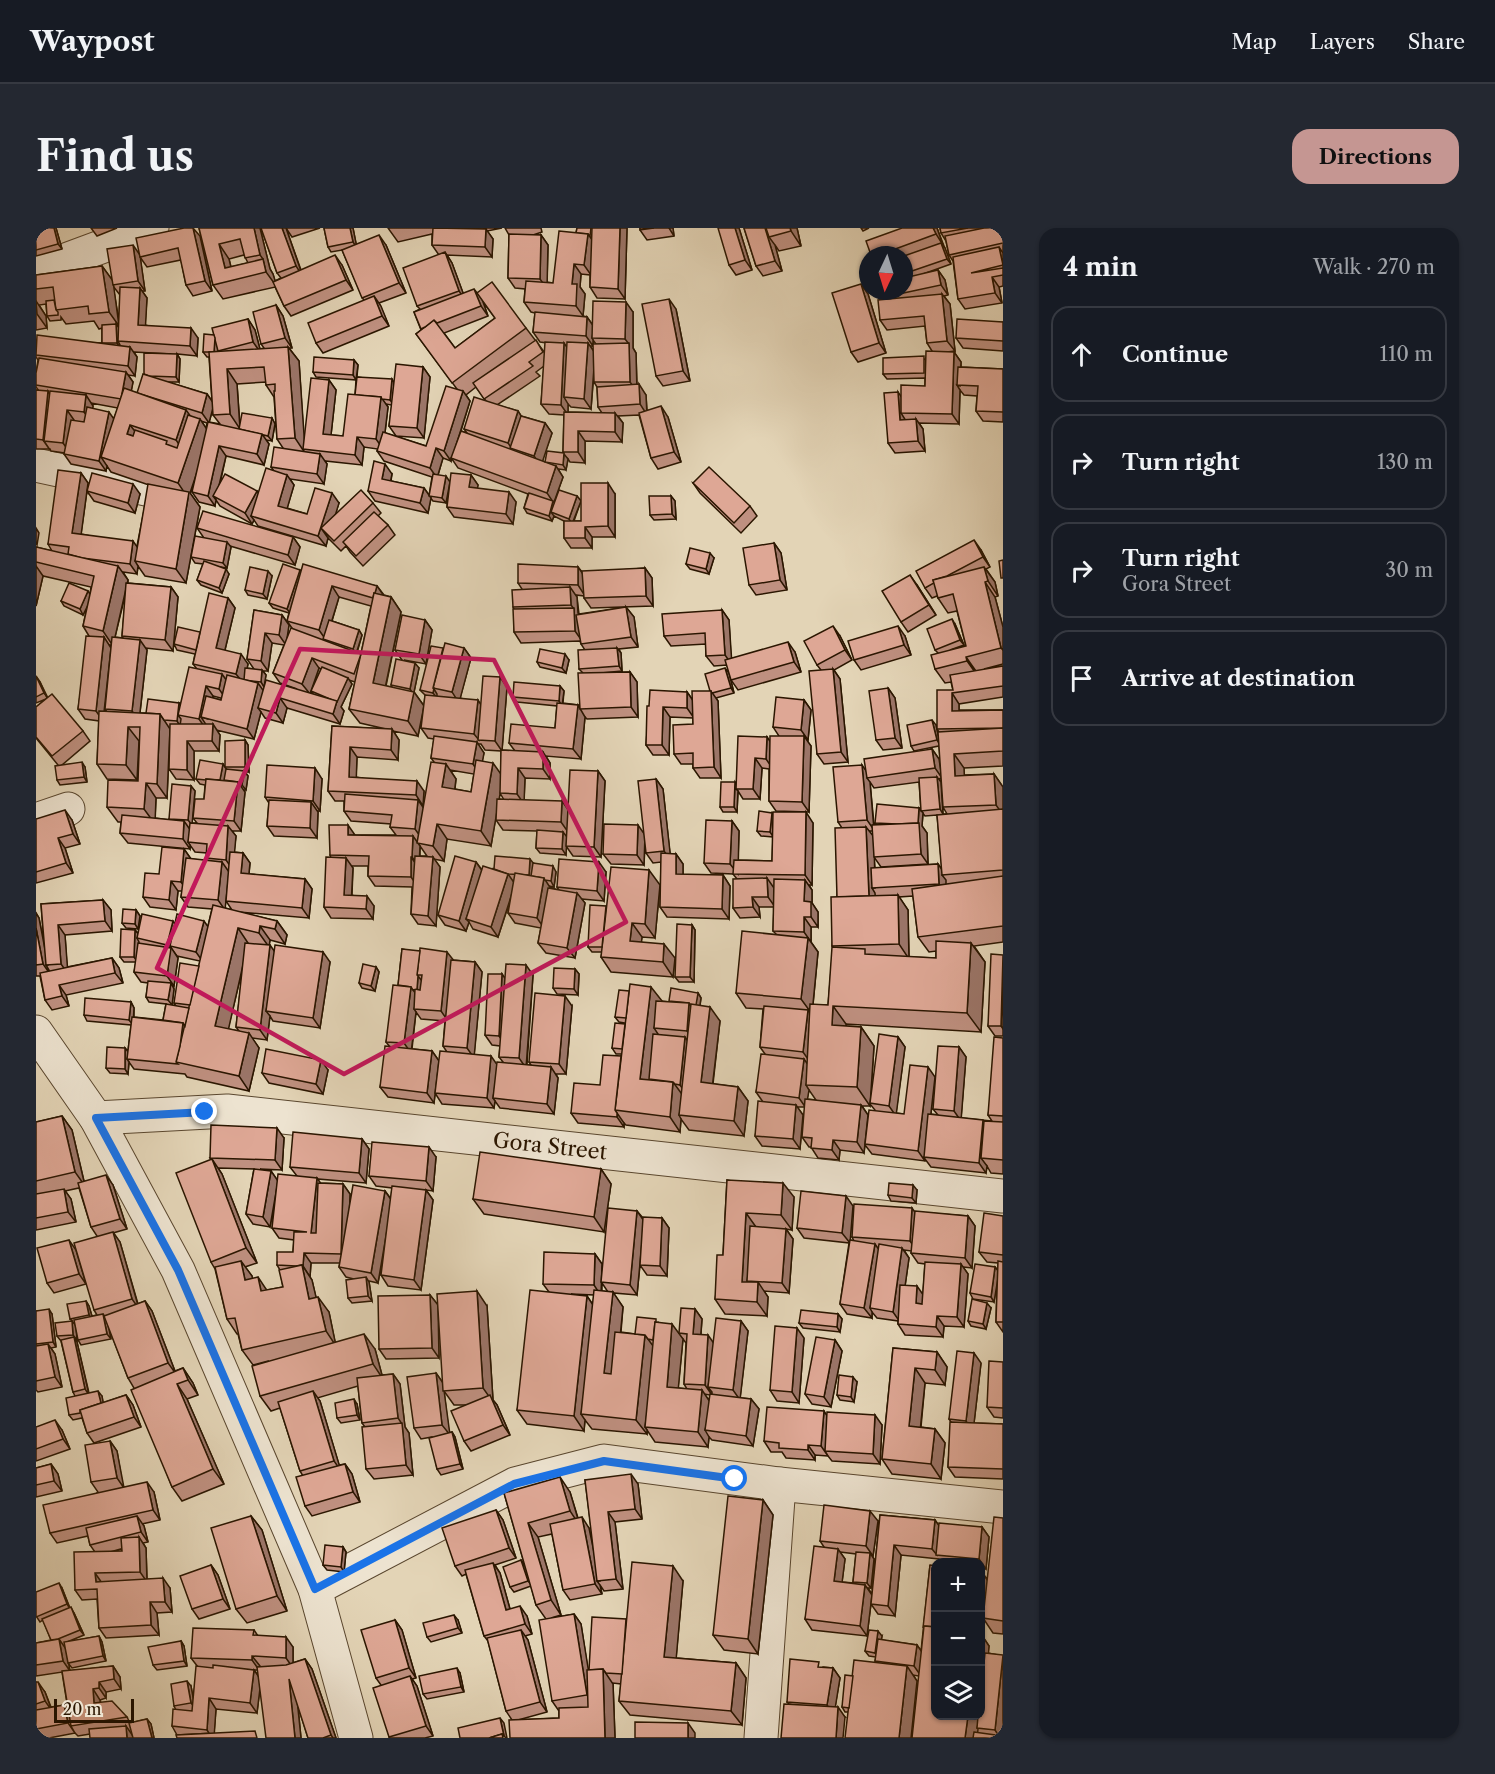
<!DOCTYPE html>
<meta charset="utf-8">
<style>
body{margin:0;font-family:"Libre Caslon Text",serif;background:#242831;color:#f1f3f6}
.controls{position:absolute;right:18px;bottom:18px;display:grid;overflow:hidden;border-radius:12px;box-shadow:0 2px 4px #0004}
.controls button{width:54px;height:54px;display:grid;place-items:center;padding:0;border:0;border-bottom:2px solid #363941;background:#171b24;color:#f1f3f6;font:30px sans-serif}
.compass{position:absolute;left:823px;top:18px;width:54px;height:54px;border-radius:50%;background:#171b24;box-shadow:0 2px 4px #0004;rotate:184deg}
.scale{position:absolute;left:18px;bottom:15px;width:80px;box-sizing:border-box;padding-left:6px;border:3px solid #2b1600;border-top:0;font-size:16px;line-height:21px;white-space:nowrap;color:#2b1600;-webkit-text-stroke:4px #ede3d0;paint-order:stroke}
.stop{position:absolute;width:18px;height:18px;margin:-14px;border:4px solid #1a73e8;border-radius:50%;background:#fff}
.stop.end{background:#1a73e8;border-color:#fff;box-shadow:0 2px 6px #0008}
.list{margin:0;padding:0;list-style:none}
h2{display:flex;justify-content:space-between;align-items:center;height:78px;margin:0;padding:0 24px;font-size:26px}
h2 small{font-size:20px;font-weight:400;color:#9ea1a6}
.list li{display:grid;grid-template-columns:39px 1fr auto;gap:18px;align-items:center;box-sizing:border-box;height:96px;margin:0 12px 12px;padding:0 12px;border:2px solid #363941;border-radius:18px}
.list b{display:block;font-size:22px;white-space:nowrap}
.list p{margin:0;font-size:20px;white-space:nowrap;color:#9ea1a6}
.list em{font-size:20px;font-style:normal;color:#9ea1a6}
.icon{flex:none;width:33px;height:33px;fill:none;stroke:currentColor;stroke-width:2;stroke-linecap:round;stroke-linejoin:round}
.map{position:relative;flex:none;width:967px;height:1510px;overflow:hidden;border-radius:18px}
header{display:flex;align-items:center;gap:36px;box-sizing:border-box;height:84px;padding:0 30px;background:#171b24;border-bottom:2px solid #363941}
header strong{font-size:28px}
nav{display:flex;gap:33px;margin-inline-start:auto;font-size:21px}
.intro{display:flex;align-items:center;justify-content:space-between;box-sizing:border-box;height:144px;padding:0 36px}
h1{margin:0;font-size:42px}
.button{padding:15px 27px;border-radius:18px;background:#c59692;color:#111;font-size:21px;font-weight:700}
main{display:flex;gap:36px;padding:0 36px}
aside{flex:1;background:#171b24;border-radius:18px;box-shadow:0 2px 4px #0004}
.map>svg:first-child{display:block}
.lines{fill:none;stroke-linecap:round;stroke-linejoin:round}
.minor-casing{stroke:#59462e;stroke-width:35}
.minor{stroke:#ede3d0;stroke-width:33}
.wall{fill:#bf9080;stroke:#2b1600;stroke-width:1.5;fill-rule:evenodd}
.shaded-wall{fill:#9b7568;stroke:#2b1600;stroke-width:1.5}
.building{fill:#dea795;stroke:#2b1600;stroke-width:1.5}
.route{stroke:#1a73e8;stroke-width:8}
.marked{fill:none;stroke:#c2185b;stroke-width:4.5;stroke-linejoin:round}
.labels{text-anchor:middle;stroke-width:4.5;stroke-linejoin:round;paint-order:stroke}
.street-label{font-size:21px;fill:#2b1600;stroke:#ede3d0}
</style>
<header>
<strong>Waypost</strong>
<nav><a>Map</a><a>Layers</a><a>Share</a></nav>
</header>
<div class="intro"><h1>Find us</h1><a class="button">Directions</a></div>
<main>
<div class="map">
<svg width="967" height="1510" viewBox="0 0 967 1510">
<rect width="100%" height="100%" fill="#e3d4b6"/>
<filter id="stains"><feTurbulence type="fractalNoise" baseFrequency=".00333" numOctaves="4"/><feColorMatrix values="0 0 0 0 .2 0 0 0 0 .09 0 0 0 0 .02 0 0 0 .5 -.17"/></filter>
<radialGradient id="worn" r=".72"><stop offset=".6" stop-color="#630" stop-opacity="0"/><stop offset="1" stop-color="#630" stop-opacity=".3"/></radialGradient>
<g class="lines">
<!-- minor casing -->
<g class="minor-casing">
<g id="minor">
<polyline points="0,43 116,0"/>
<polyline points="0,237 114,262"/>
<polyline points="0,592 32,581"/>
<polyline points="0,804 60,890 142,1042 279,1361 320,1510"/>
<path id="s1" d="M60,890l131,-7 776,85"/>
<polyline points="279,1361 479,1256 568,1233 743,1256 967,1279"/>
<polyline points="725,1510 743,1256"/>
</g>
</g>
<!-- minor -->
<use href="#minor" class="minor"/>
</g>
<!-- wall -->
<g class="wall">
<polygon points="0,0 20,0 26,21 0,28"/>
<polygon points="55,0 81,0 61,8"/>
<path d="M163,0h61l10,41 3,5 2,7 6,-3 -4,-5 -16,-45h59l-28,9 -6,-9 15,42 41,-5 11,25 -62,26 -7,-10 -9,-19 -52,12 -10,-14zM208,27l4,8 -17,4 -2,-8z"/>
<polygon points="288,0 317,0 320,16 350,17 370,65 343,75 353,98 287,125 280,115 328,73 306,22 295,24 292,19"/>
<path d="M352,0h71l26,1 -1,-1h18l-15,3 6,8 -1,18 -45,-2 5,8 11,30h14l49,35 19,25 2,-10 -7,-1 -7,-10 2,-19 -4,-1 -7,-10 1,-13 -10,-1 -7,-10 1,-43 -4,-7h36l1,4 -9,3h8l7,10 -1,37 6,1 23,-50 1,-5h50l-2,71 -28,-1 -7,-11v-12l-9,-1 -1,13 5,7 -2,22 4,1 5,7 41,-12v36l3,5 1,32 9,10 1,15 21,7 13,45 -23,7 -7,-11 -12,-43 -21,1 5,7 -1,19 -37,-1v22l-15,-1 -2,-3 -2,11 -8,-1 5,8 -9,25 1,1 22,-7 4,5 -7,20h7l34,-27v43h-23v11h-21l-7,-10v-17l-10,-5 -2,5 -25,-8 -3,-5 4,-14 -70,-26 -6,-9 -1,2 -8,-3 -5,17 12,6 21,-6 7,10 -1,3 39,14 -3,22 -59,-7 -7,-10 2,-23 -3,19 -13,-2 -4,-5 3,-19 -48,-16 -7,-10 1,-2 -14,-2 -2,18 -37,-4 2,3 -3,20 -34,-5 4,6 -7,23 20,6 32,-11 -4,12 38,-12 8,10 -3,3 10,9 7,10 -32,31 -13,-14 -4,-6 -5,5 -13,-13 -2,8 -68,-20 -4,-6 -2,4 -32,-18 -4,-6 -1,6 -16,-4 -7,-10 2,-12 -4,13 10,14 -14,76 -41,-7 -7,-10 -1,8 -14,-2 5,8v3l43,4 7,10 -5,54 -28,-3 2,2 -7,63h6l33,-10 1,2 17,-36 -4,-5 2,-10 -18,-4 -3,-6 26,-12 28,-34 7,10 -10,42 23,14 -1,4 7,1 -7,-10 7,-49 28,5 7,10 -2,12 5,-9 -5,-7 2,-8 -16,-5 -4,-5 32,-32 76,15 7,9 7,2 10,15 -15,74 6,1 -1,-2 11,-25 -7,-10 30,-30 7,10 -6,34 -22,-4 15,8 -5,24 10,14 1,-11 -5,-5 23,-42h21l7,10 -11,40 21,6 19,-27 7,10 -5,63 13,1 -6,-8 46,-15 2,-22 -40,-4 -4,-5 47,-11 4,5 -1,12 15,2 2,3 3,-35 -4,-4 6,-19 -4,-6 -1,-3 -59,2 -7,-11v-23l-1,-2 9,-18 -4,-6 60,-16 5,6 62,-5 7,10 1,28 -62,2 -7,-10v-2l-8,-1 1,2 2,17 47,-7 8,10 4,30 -19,2 2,4 1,18 -21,2 29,-1 7,10 1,35 -51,2 -2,-2 -4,42 -35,-3 4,7v16l-25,-1 -1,22 44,10 30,-39 7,10 -4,76 -28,-1 -7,-10v9l-26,-2 -4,-5 1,-17 -34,-1 -7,-10v-4l-5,30 -44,-7 -3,22 -10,-2 6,8 -4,59 -18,-2 -7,-10 1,-27 -37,-1 -7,-10v-10h-17l2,2 -1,27 22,11 -1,13 -42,-1 -7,-11 7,-49 -1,-3 25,-20h41l-6,-8 1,-3 -40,-3 -7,-10v-10h-9l-7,-10 4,-65 54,3 -26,-6 -11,-14 6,-27 -6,-2 3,4 -11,23 3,4 -4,13 -53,-16 -4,15 -18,-5 -4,-6 -7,27 -38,-9 4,5 -1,16h-25v29l-18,-1 -7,-10 1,-37 -3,66h-11l-1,20 14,2v-1l22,-33 4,5 -3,32h5l-4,-5 11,-19 1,-14 -5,-1 -4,-5 27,-15 3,5 -1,-2 20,-27 3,5 1,27h-4l3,4 -2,14h-3l2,2 -4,39h-9l4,5 -2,16 9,1 7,10 -1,11 56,5 7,10 -3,29 -70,-6 38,9 10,14 -2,9 -15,-4 -1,5 5,7 56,10 -10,66 -47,-7 -3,-5 -3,24 -15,-2 7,10 -10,43 -62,-14 -2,-3 -51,-5 -5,-7 -1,12 -18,-1 -4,-5 19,-20 3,3 3,-26 -44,-4 -3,-6 47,-13 3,6v9l29,3 3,-16 -17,-2 -3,-5 2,-14 -7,-1 -7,-10 2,-10h-12l-4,-5 15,-27 3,3 37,-9 33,2 4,-17 -24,-2 -7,-10 1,-6h-4l-2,19 -26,-3 -7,-10 16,-23 25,-25 7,10 17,2 -2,-3 1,-5 -12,-1 -5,-7v4l-62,-6 -8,-10 1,-11h-3l-11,-15 31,-26 2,-40h-1l-2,39 -30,-1 -10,-15 2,-43 -14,-2 -7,-10 11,-73 -6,-10 4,-19 -4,8 -19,-9 -3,-5 29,-7 1,-7 -48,-11 -7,30v-59l16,4 -4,-7 33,-71 7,10 -7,51 56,12 12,-61 -38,-13 -4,-6 -1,5 -35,-7 -7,-10 1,-1 -14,-2 -1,-2h-14v-59l3,1 -3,-4v-14l2,-13 -2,-3v1v-17l66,2v-15l-3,1 -5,-8 -28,3 -5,-7v3l-11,1 -3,-5 -1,-12 -7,1 7,11 1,12 -11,2v-55l66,-9 10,14 27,-26 61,-18 12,55 -19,5 -7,-11 -5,-25 -34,7 -7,-10 5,34h-3l5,7 -2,27 53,13 -1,18 -20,-2 3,5 -1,23h-12l40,12 5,7 -3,-44h-2l-4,-5 11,-17 34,-16 7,11 5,19 4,-1 -3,-4 15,-39 7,11 9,32h-3l10,13 5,80 25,-61 7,10 -5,45 12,1 12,-41 1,-15 -40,-3 -3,-5 41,-12 4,5 -1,12 37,5 29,-15 7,10 -6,61 -28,-2 -7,-10 3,-21 -6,-1 2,3 -3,26 41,13 31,-57 -41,-55 5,-4 -7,-18 6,-3 -3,-3 22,-51 -7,-10v-11l-34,8zM77,58l7,9 -1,26zM447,74l12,16 -40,30 -11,-15 44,-17zM557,112l3,4 -3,6 -3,-4h3zM98,124l36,2 -33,39 -6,-2 2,-9 -5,-7 7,1 2,-19zM508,138l-3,38 8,10 15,1 -1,38 -18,9 -3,-1 10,-28 -7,-10 -24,-7 -3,-5 -21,-6 43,-29 -4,-4zM558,145v9l3,5 1,20 4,6 -34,-1v-8l3,3 20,2zM230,154v3l8,12 3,42 6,9 -12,19 3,4 -16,22 -1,-2 -37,-7 6,-28 38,9 5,-21 -3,-4 6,1 3,-17 -3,-6 -32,7 -3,-41zM440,159l10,14 -22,28 3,4 -6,-2 9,-30 -4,-6zM55,175l27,5 -4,10 -22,-9 1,-3zM177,181v6l7,9 -11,-2zM165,193l6,2 -1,5zM90,364l-4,44 1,2 -8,-1zM303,369l32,9 -10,48 -4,-1 5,-18 -3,-5 -27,-9zM236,415l12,2 -11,28 7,10 17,6 -33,-3 2,-11 -3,-4h5zM73,417h2l-6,64 2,3 -3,-1 7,-63zM283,440l2,1 -10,22 2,3 -3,-1zM177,468l8,2v2l-8,-2zM387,482l-2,18 7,10 6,1 -3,19 3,4 -11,45 -1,-2 1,1 1,-15 -68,-14 1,-20 41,3 1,-20 -6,-9 25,5zM441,516h4l4,6 16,1v23l-19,-13 2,-8zM414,542l24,4 -3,18 -16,-3 1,-10zM464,565l4,7 -5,-1zM384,618l7,10h-7zM190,669v4l6,9 -7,-2zM135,720l6,8 23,5 -1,5 -25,37 2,3 -4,-1 2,-16 -1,-3h1l4,-28zM207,739l-7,60 3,4 -11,-2z"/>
<polygon points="604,0 637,0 638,8 611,12 604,2"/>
<polygon points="703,0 716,42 700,47 693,37"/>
<polygon points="708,0 761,0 765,18 743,23 739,17 746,43 727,48 720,38"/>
<polygon points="825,0 833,0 827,3"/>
<polygon points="901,0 915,36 887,46 902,42 909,52 912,67 908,68 914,76 919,123 911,124 918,124 925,134 925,139 967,141 967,194 947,193 940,183 941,168 928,167 924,162 923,196 883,195 887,201 889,223 859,225 852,215 865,169 889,158 889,150 851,151 847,146 889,131 896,123 891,115 889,98 851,102 844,92 845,72 844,70 876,48 873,44 868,31 868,27 835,27"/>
<polygon points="904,0 967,0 967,58 963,59 966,75 929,81 922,71 917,33 913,27 910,13 905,5"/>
<polygon points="832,66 850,125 822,134 815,124"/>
<polygon points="640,81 654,153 627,158 620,148"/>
<polygon points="967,94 967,123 927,120 920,110"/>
<polygon points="356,246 355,253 388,260 395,270 392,285 339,273 332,263"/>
<polygon points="657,255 714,278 721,288 705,305 664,265"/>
<polygon points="51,263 104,266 99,285 58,273"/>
<polygon points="635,268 639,273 640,291 618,292 614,287"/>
<polygon points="161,300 257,309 264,319 259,337 194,318 195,319 191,340 184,339 193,346 186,365 165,357 161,352 167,336 159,335 155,329 168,310"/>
<polygon points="738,315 745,325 751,362 720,367 713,357"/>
<path d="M945,322l9,17 -4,2 9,13 3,14 -3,1 8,30v37l-19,5 19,-3v31l-44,7v6h44v56l-39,2v7l30,-1 9,13v155l-29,4 11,16 -4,70 -135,-8v2l15,1 13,19 -3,48 27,-57 7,10 -9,66 8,1 31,-37 -4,37 7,1 -5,-6 26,-62 7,10 -5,61 31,3 -4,-6 15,-77v136l-12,-1 -4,-7 -1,7 -55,-6 -6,-8v2l-53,-7 -7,-9 -1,8 -24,-3 -1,10 -21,-2 -7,-11h-2l-7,-10 3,-30h-8l6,8 -3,34 -38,-3 -7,-10 8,-34 -7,-10 9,-38 -5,-7 3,-38 -17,-1 -10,-15 40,-59 -3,-3 1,-24h-15l1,10 -20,1 -7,-10 4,-29 -4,-5 -22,-1 -7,-10 28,-42 7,10 -1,29 34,1 1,-24 -12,-1 -4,-5 15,-18 1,1 40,9 -1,62h-3l3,5v13l6,9v15h-7v15l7,10 -5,53h15l5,-58 -1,-1 5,-49 5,-69 -4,-6 28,-52 66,-21 7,10 2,12 -2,-25 -25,5 -3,-5 25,-21 3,15v-8l-2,-3 16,-39 -2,-8 -6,1 -10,-14 3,-16 -3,-3 20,-26 9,21 -14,5 16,-4 -9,-35 -9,2 -10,-15 -1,-2 -5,2 -7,-10zM905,550l2,29 4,7h-4l-2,-32 -2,-3zM834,554l4,6 45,-6 2,29 4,5 12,-1 5,54 -4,-5 -63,4 -1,-11 7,10 47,-3 -1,-31 -5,-7 1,-13 -4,-5 -44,15 2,2h-3zM833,603h4v6zM877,668l5,41 11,15 7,-1v7l-27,-1 -1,-47 -9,-13zM773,862l7,10 -9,-1zM834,876l5,6 -7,5 -6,-9h8z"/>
<polygon points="678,330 673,346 654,341 650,336"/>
<polygon points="236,348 231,371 212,367 209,362"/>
<polygon points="881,357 900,387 872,404 865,394"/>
<polygon points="686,382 693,392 695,430 759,424 765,444 702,462 695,452 691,437 678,438 670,428 670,416 635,418 628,408"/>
<polygon points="804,408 816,432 798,442 804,451 812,534 788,536 781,526 785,442 781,437"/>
<polygon points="869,408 875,427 825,442 818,432"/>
<polygon points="533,432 530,445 504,439 501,434"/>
<polygon points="693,445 698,465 680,470 682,473 685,550 664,550 657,540 657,536 645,536 638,526 657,496 657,490 634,489 633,527 617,527 610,517 613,478 651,464 656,471 674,463"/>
<polygon points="0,449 4,454 11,470 47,503 54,513 26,537 49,539 51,554 24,557 21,552 22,537 0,510 0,479 10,471 0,475"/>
<polygon points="852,460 859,470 866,520 847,522 840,512"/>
<polygon points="768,472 775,482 772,512 770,512 775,518 773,584 740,583 733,573 733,541 726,540 724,571 707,571 702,563 701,584 687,584 684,579 700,556 731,509 734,514 743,508 737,499"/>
<polygon points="286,551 284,583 281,583 282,584 281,610 238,608 231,598 233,575 229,569"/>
<polygon points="620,551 627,561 634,626 640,626 647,636 647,647 687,647 694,658 693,691 631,689 624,679 625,634 617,635 610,625 609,617 608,637 575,636 567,626 607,605"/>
<polygon points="0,591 36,592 44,616 29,620 37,645 0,655"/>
<polygon points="440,634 446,642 497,635 520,644 518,659 513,658 515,660 523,662 521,659 570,644 568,673 545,671 549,675 539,730 510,725 502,715 505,700 479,695 472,685 474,673 462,709 437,701 433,694 430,703 409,697 402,687"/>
<polygon points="624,657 619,710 606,709 605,714 639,730 637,749 575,744 565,729 566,724 556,724 552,719 570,678"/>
<polygon points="67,672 75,682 76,703 29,707 31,739 76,730 83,740 87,755 30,767 33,778 16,782 9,772 4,748 0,748 0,685 3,690 8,716 5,676"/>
<polygon points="100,682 104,688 102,701 90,700 86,695"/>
<polygon points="656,697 659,702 658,754 643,754 639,749"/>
<path d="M366,721l51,11 22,2 7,10 -8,83 22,10 7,-3 -4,-5 1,-11 -8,-1 -7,-10 17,-61 3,5 28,-4 -6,90h4l-2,-3 43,-56 -6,68h-10l2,4 -4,36 -54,-6 -5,-7 -1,7 -52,-4 -7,-11 2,-15 -3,25 -46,-6 -8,-10 10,-40 -4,-5 12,-56zM380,784l5,7 24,2 -2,25 4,6 -8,9 -7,-10 -20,-2z"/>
<polygon points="967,727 967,808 959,808 952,798"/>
<polygon points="340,739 343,744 339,763 326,760 323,755"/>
<polygon points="539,741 543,746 542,767 521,766 517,760"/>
<polygon points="662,765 665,770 664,778 684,793 677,856 702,859 712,873 708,908 653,902 645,891 644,904 590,897 588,895 588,899 542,895 535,885 564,857 585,828 586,826 580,826 576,820 589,795 583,794 579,789 625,773 634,774"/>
<polygon points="292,842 287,866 233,855 226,845"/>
<polygon points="26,888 36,902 48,953 77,957 91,1001 77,1005 84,1014 102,1076 109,1073 116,1083 139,1143 147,1140 157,1155 162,1167 151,1171 188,1256 146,1273 136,1259 98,1160 92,1150 73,1100 75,1111 45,1117 42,1112 40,1103 41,1112 40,1112 41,1114 53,1165 66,1168 67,1175 90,1167 97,1177 105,1199 58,1215 51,1205 46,1190 37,1192 33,1187 39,1168 37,1164 25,1113 21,1108 36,1093 34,1091 50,1073 53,1078 56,1088 61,1087 58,1082 61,1008 55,999 43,960 29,963 35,971 40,994 0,1002 0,894"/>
<path d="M248,910l-2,32 -22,-1 11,2 6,9 20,-4 -7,-9 72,-28 7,10 -3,34 -49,-4 3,4 23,1 7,10v13l35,-16 6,8 1,-11 -16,-2 -7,-10 67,-19 -3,34 -7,-1 7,10 -12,90 -33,-4 -7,-11 5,-36 -8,44 -9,-2 3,20 -20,2 -4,-5 6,-19 -8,-2 -7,-10 1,-4h-29l-1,14 2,3 4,18 13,14 6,30 40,7 7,26 11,-1 7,10 5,43 4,6 4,42 -39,4 -8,-10 -1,-42 -3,-4 -4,-37 -41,12 3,3 19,64 6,-1 7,10 8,28 -48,14 -7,-10 -2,-30 -3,-5 -20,-63 -9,3 -11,-15 8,-35 -15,4 -11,-15 -4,-16h-1l-10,-15 -12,-50 -4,-7 1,-102 -2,-2zM182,940l36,1 -8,45 7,10 17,3 6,-30 -4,31 7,10 15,2 -1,12 -16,13 3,5 3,17 -16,3 -15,-11v-3l-7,-9 12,-4 -35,-89z"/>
<polygon points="565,941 575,956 568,1004 448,986 437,971"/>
<polygon points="691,952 758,969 756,1002 750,1001 757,1011 753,1065 728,1063 732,1069 731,1088 689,1086 679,1071 687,1027"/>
<polygon points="881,962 880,975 855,973 852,967"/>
<path d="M817,978l-3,34 4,1 -2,-4 63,-25 53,4 7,10 -3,42 -9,-1 5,7 -4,53 -20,-1 -1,11 -38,-2 -7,-11v-3l-21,-3 -5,-6v6l-25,-4 -7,-10 9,-61 -45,-5 -7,-10zM868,1022l8,1 -1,2 7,10 7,1 -2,30 -18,-8 4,-28z"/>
<path d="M601,983l6,7h19l7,10 -2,48 -20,-1 -7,-10 -3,30 -24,-2 10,14 -2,25 14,2 23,-12 21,11 16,-24 7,10 -1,15 12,9 28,-22 7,10 -8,67 11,1 8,10 -6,37 -41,-6 -3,-3 -1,10 -53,-5 -8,-12v4l-55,-5 -7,-9 -1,11 -57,-7 -10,-14 32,-118 -6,-8 52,-30 7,10v8zM566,1055l6,9 -6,-1zM535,1066l23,1 -1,10 -6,-9zM647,1111l3,4 -2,41 3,5 -9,-1zM668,1166l6,1 -1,5z"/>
<polygon points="967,988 967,1104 960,1094 961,1054 958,1074 937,1071 934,1065 959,1039 962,1042 962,1035 951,1034 943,1024"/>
<polygon points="40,1022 50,1056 18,1065 11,1055"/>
<polygon points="394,1067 402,1077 403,1130 350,1131 343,1121"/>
<polygon points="451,1078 457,1172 461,1177 474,1207 435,1223 428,1213 430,1177 418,1177 408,1163 413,1205 416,1204 419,1209 427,1241 405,1247 401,1241 396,1209 385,1211 378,1200 400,1145 407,1155"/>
<polygon points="955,1080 950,1101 935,1098 932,1093"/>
<polygon points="0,1083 16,1086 20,1119 15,1120 19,1126 26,1159 2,1164 0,1162"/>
<polygon points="802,1086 806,1091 804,1104 767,1100 763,1095"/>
<polygon points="768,1110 763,1175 741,1173 734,1162"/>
<polygon points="799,1112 806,1123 795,1179 776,1176 769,1166"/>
<polygon points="857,1120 901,1124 911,1139 909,1157 889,1155 885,1199 899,1201 909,1215 905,1251 856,1246 846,1231"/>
<polygon points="967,1134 967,1190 958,1189 951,1179"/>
<polygon points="945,1135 938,1195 967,1196 967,1251 919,1249 912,1239 915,1194 913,1191"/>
<polygon points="821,1154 818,1174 804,1172 801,1167"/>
<polygon points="321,1176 324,1192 305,1195 301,1190"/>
<polygon points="791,1188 846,1197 844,1236 796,1233 792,1228 779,1227 779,1232 750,1230 746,1224 735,1224 728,1213"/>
<polygon points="0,1199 26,1202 34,1221 0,1233"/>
<path d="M74,1213l7,10 6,36 31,5 6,28 -18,4 2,2 4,16 -5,1 3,5 1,31 23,9 2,24 -15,1 2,22 -53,3 -7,-10 -2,-29 -15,1 -7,-10 20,-38 -5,-7 -2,-9 -31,7 -7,-10 48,-41 -7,-10zM85,1321l1,2 -12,1z"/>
<polygon points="15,1236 22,1246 26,1263 0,1269 0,1240"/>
<polygon points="549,1252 602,1256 606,1291 579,1294 587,1361 568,1363 564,1357 566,1366 534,1372 527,1362 516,1306 502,1309 525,1387 515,1390 538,1386 545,1396 552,1442 590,1391 647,1353 640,1430 700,1435 710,1450 706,1497 594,1487 583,1473 585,1456 577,1455 579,1510 476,1492 470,1483 452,1413 448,1408 430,1346 426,1348 419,1338 460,1282 467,1292 480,1330 459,1337 464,1345 474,1381 491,1388 496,1406 489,1408 492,1412 511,1484 482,1492 523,1490 523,1483 516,1473 510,1391 500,1377 495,1358 478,1364 474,1359 485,1332 489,1338 468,1265 534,1264 542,1290 553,1300 558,1323"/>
<polygon points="727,1272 737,1287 722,1426 688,1422 677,1407"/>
<path d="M844,1287l55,5 4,6 43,1 7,10 -3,32h-5v-6h-39l-3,-4 -38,-4 -6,61 -17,-2 -7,-10 -4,32 -55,-6 -7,-11 19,-72 -4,-6 58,-20 -5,35h-1l2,3 -3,29h-3l4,6zM804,1324l16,2 -3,28 1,1 -12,-1 3,-23z"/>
<polygon points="215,1288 226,1302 251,1383 211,1395 200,1381"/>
<polygon points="967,1290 967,1406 957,1405 947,1390 948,1380 945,1380 945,1343 951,1351"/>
<polygon points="307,1319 310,1324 308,1344 291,1342 287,1337"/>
<polygon points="175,1337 182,1347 194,1381 163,1391 156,1381"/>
<polygon points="894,1337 900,1488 945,1488 945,1440 947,1444 948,1431 945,1431 945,1406 953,1418 952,1425 967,1428 966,1508 876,1510 883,1448 877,1447 881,1453 812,1484 809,1484 806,1479 817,1448 841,1435 839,1433 840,1429 833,1428 829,1423 846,1408 845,1412 881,1417 885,1423"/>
<polygon points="26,1360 34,1380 38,1385 48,1407 31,1414 63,1408 66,1414 70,1433 36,1440 32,1435 34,1443 77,1438 84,1449 85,1461 70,1464 70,1470 64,1472 65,1475 91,1489 94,1495 111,1491 115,1496 118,1510 54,1506 42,1508 39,1505 13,1510 0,1510 0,1454 9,1464 15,1479 28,1477 32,1482 26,1444 0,1448 0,1415 15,1412 7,1392 4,1394 0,1388"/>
<polygon points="359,1392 366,1402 380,1450 376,1451 381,1458 397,1508 389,1510 354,1510 353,1509 345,1457 340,1450"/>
<polygon points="422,1392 426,1405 395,1414 391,1409"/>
<path d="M218,1402l4,6 35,11v16l12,-4 7,10 24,69h-28l-10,-32 3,32 -41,-50 -3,25 -41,-4 -2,24 -37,2 -5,-9 4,-16 -2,-4 17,-20 2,12 5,-31 -7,-9zM218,1442h4l1,7z"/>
<polygon points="145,1413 148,1418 151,1438 121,1442 117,1437"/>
<polygon points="787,1439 797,1440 804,1450 799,1479 809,1489 753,1476 751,1474"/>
<polygon points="424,1445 428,1464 391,1471 387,1466"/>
</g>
<!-- shaded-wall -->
<g class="shaded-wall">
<polygon points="18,0 20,0 26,21 22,16"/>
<polygon points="157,0 164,8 176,63 169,53"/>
<polygon points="218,0 224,0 234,41 237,46 241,59 230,44 227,31 224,27"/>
<polygon points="246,0 250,0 267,49 260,38"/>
<polygon points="314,0 317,0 321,20 317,14"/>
<polygon points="584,0 591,0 589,71 582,61"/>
<polygon points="633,0 637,0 638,8"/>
<polygon points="699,0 703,0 716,42 709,32"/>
<polygon points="729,0 733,0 733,9 739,17 746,43 739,33"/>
<polygon points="754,0 761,0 765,18 755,3"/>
<polygon points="897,0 901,0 907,17 900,6"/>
<polygon points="450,1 457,11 456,29 449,19"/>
<polygon points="552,6 559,16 555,47 548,37"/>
<polygon points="343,7 350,17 370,65 363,55"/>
<polygon points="505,7 512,17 511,61 504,51"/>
<polygon points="905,15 909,20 915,36 911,31"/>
<polygon points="183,16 193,31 198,52 189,40"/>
<polygon points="97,17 104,27 109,63 102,53"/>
<polygon points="963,19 967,25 967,38"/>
<polygon points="409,24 416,35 430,73 423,63"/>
<polygon points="299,27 306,37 317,62 310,52"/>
<polygon points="538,36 545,46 544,59 549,66 547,88 540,78 536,56"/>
<polygon points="66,38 77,53 83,98 73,84"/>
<polygon points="902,42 909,52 912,67 905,57"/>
<polygon points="956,49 963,59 966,75 959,65"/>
<polygon points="825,56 832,66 850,125 843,115"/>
<polygon points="104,60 111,70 109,107 102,97"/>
<polygon points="438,61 446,71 452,88 445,78"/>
<polygon points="906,66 914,76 919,123 911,113"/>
<polygon points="338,68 345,78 353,98 346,88"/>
<polygon points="633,71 640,81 654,153 647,143"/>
<polygon points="0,73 10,88 11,100 1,86"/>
<polygon points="590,74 597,84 597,120 600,125 601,164 594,154 593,116 589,111"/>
<polygon points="240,77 247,88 256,120 249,110"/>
<polygon points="551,89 558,99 556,110 557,112 557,118 550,108"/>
<polygon points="212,91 219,102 225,125 217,114"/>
<polygon points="80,96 84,101 82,113 84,117 84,120 81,115"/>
<polygon points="155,100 162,110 161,128 154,118"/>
<polygon points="179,107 182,112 182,129 178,124"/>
<polygon points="528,115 535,125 528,169 532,176 532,187 525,177"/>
<polygon points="552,115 559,125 555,181 548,171"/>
<polygon points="94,119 101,129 99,148 92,138"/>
<polygon points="252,119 263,133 269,221 267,221 269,225 259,210"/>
<polygon points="918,124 925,134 924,158 921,157 924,162 923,196 916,186"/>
<polygon points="141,126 144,131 143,154 140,149"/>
<polygon points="318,132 322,137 320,152 317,147"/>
<polygon points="387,139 394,149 388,210 381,200"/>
<polygon points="191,141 201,156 204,201 194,186"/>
<polygon points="90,144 97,154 92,181 85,171"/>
<polygon points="356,151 359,156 358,177 354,172"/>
<polygon points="293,152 300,162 294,216 287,206"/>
<polygon points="603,156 610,167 611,187 604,176"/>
<polygon points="12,163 19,174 8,213 14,222 7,212"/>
<polygon points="427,163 434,173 416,230 415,230 415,233 408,223"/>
<polygon points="862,164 869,174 865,185 870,193 864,192"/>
<polygon points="171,166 178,176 173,195 166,185"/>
<polygon points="50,167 57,178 55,194 48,184"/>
<polygon points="345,169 352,179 347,221 340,211"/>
<polygon points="625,178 632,189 645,234 638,224"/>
<polygon points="31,182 38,192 34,225 27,215"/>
<polygon points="150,182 161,197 150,227 140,212"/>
<polygon points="482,183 489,194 476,221 472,215"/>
<polygon points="73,184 80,194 65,229 71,238 70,243 63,233"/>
<polygon points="579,185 587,195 586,214 579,204"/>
<polygon points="236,190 239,196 236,213 232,208"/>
<polygon points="164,191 174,206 154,265 164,279 150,355 140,341 152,270 142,255"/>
<polygon points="880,191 887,201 889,223 882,213"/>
<polygon points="509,195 516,205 505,238 498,228"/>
<polygon points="94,197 105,211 91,206"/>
<polygon points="542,203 549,213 549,235 542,224"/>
<polygon points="226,206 233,216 228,237 221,226"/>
<polygon points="321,209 328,219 326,237 319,227"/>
<polygon points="183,218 190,228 180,270 177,268 180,272 179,278 172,268"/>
<polygon points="400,220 407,230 401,250 394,240"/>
<polygon points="284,226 291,236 288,256 281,246"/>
<polygon points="528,226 532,231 530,242 527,237"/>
<polygon points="349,236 356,246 353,261 346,251"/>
<polygon points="520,238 527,249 518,274 521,278 515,284 518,288 516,293 513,288 517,274 511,265"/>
<polygon points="45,245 52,255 44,315 36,305"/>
<polygon points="251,247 258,257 249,288 242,278"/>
<polygon points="435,247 442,257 440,270 433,259"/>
<polygon points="410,248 414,254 410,275 406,270"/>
<polygon points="572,255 579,266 579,309 572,298"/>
<polygon points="97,256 104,266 99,285 92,275"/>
<polygon points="388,260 395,270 392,285 384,275"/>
<polygon points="221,263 228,273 215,288 218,292 216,296 209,285"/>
<polygon points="473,264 480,274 477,296 470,286"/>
<polygon points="296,265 303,275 293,308 285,300 292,310 290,318 282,308"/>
<polygon points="541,268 545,273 536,296 533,291"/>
<polygon points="635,268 639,273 640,291 636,286"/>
<polygon points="549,299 556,309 556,320 549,310"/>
<polygon points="0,300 3,305 1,317 0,315"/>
<polygon points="257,309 264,319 259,337 252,327"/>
<polygon points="938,312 945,322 954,339 947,329"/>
<polygon points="97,313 104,323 99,333 102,338 101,346 94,336"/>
<polygon points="191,314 195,319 191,340 187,335"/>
<polygon points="738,315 745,325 751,362 744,352"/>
<polygon points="674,325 678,330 673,346 670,341"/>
<polygon points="0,338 7,348 0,378"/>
<polygon points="82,338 92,352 77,418 67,403"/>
<polygon points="542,339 549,349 549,368 542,357"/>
<polygon points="948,339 959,354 962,368 952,353"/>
<polygon points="609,340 616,350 617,378 610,368"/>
<polygon points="190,341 193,346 186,365 183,360"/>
<polygon points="264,342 268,347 255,386 251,381"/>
<polygon points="232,343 236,348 231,371 227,366"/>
<polygon points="874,347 881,357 900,387 893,377"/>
<polygon points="949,354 959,369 967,399 967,422 965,420"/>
<polygon points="296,358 303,369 290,412 283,402"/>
<polygon points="341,358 348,368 337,371"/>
<polygon points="135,359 142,369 137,423 129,412"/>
<polygon points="534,359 541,369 542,385 545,390 546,413 539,403 538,381 535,377"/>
<polygon points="52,363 56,369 47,387 44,381"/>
<polygon points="355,369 365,384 347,470 337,455"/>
<polygon points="192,370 199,380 187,430 180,420"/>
<polygon points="590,379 598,389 602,419 595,409"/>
<polygon points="686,382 693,392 696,437 689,427"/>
<polygon points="246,387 253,397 250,417 243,407"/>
<polygon points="916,391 919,396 928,417 924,412"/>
<polygon points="389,392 396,402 390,436 383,426"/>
<polygon points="797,398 804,408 816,432 809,422"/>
<polygon points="862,398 869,408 875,427 868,417"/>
<polygon points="323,402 326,407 320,426 317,421"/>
<polygon points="229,405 236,415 232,443 225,433"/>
<polygon points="68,409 75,420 67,493 60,483"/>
<polygon points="104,412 111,422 103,493 96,483"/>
<polygon points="752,414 759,424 765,444 758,434"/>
<polygon points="428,420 435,430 423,475 416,464"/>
<polygon points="581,420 585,425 586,443 583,438"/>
<polygon points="205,426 212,436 208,456 200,446"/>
<polygon points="529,426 533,432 530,445 526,440"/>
<polygon points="930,429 940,443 941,447 931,433"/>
<polygon points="276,430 283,440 274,466 266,456"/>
<polygon points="379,435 383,440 378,464 388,478 382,508 372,493 377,466 374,461"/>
<polygon points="689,440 693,445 698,465 695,460"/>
<polygon points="797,441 804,451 812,534 805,524"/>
<polygon points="226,442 230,447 228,459 225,454"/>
<polygon points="594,444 601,454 602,489 595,479"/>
<polygon points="186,446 193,456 190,471 183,461"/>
<polygon points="0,448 4,454 12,470 8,465"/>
<polygon points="464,449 471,459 466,523 459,513"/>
<polygon points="312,450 316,456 305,479 308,483 304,496 297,486 301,473"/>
<polygon points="222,455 229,465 222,480 225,484 218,511 211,501"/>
<polygon points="170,458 177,468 172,491 165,489 171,498 170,501 163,491"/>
<polygon points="524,458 528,463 526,478 523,473"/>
<polygon points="852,460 859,470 866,520 859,510"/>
<polygon points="398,461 401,466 401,470 397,465"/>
<polygon points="675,463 682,473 685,550 678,539"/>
<polygon points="651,464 658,474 658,490 651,480"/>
<polygon points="916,465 923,476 923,493 916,483"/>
<polygon points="244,470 251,480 247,495 240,485"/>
<polygon points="442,472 449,483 443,512 438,506"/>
<polygon points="768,472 775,482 772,512 765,502"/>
<polygon points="143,475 147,480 142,487 145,491 144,498 141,493"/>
<polygon points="542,477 549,489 545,531 537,521"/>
<polygon points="627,479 634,489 633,527 626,517"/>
<polygon points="124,486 134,501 131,570 121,556"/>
<polygon points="896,492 900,497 904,517 901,512"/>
<polygon points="177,496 184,507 183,523 176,513"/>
<polygon points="92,499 103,513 101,552 90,537"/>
<polygon points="356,501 363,512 362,532 355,522"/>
<polygon points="768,508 775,518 773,584 766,574"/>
<polygon points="731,509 738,519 737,541 730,531"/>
<polygon points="209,512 212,517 213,544 209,539"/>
<polygon points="151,513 158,523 158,552 151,542"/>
<polygon points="441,514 448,525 444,547 437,536"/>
<polygon points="314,519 321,529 320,559 313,549"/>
<polygon points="896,521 903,531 906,550 899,540"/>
<polygon points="507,524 514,535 514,551 507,541"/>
<polygon points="918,526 928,540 929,563 919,548"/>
<polygon points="719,530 726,540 724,571 717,561"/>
<polygon points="46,534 49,539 51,554 48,549"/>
<polygon points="457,535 467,549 455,618 445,603"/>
<polygon points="187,536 191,542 187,560 183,555"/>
<polygon points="410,536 420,551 417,574 406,559"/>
<polygon points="826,537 833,547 831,550 834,554 838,602 831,592"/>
<polygon points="279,540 286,551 284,583 277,573"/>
<polygon points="482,540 489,550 488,576 481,566"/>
<polygon points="208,543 212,548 210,562 206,557"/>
<polygon points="562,543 569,553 565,629 558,619"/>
<polygon points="958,546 967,559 967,587 960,577"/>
<polygon points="901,549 905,554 907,586 904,581"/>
<polygon points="620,551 627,561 635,633 628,623"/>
<polygon points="381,553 388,563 387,578 380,567"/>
<polygon points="202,554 209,564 205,603 198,593"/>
<polygon points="699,554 702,559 700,561 702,563 701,584 698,579"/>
<polygon points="110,555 120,570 119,596 108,581"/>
<polygon points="155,558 159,563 156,597 152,592"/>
<polygon points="382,572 389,582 386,611 379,601"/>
<polygon points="526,573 533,583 532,604 525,594"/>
<polygon points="275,574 282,584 281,610 274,600"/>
<polygon points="883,580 887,585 886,598 891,605 892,636 885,626 882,597"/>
<polygon points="29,582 36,592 44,616 37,606"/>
<polygon points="770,584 777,595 776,657 769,647"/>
<polygon points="736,585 740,590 738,610 734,604"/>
<polygon points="148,593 155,603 152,614 154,617 154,621 147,611"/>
<polygon points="696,593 703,603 702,646 694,636"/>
<polygon points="401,596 411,611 408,633 397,618"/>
<polygon points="312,597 319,607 312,607"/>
<polygon points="602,597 609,607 608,637 601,627"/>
<polygon points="192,598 200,608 197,642 190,632"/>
<polygon points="830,599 838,609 839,660 836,660 839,665 840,678 833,668"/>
<polygon points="527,604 531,609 530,627 526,621"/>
<polygon points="377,608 384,618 383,639 376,629"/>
<polygon points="22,610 29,620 37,645 30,635"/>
<polygon points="148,621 155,631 152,664 145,654"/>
<polygon points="207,625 214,635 212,655 205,645"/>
<polygon points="640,626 647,636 647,656 640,646"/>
<polygon points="375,629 382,639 382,659 375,649"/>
<polygon points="397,629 404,639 400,698 392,688"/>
<polygon points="310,630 317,640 315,677 308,667"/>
<polygon points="494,631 498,636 497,652 493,647"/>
<polygon points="186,634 193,644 189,682 182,672"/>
<polygon points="440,634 447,644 430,691 433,694 430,703 423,693"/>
<polygon points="563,634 570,644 568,673 561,663"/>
<polygon points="902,636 909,646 906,647 910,652 910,666 903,656"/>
<polygon points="517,638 520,644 518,659 515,653"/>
<polygon points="613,642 624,657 619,710 609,696"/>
<polygon points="472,646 479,656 462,709 455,699"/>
<polygon points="687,647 694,658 693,691 686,681"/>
<polygon points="508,650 515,661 508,700 501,690"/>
<polygon points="731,650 738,660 739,679 732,669"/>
<polygon points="269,651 276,661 273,690 266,680"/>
<polygon points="769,652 776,662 776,675 782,684 782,699 775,689 768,673"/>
<polygon points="135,653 142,663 140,682 133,672"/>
<polygon points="541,665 549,675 539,730 531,720"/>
<polygon points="862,667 872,682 873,731 863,716"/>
<polygon points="331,668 338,678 337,691 330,681"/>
<polygon points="716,669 723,679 724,689 717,679"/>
<polygon points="67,672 75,682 76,703 69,693"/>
<polygon points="100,682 104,688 102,701 99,696"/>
<polygon points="0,685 3,690 12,737 10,737 13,742 14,746 7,736 0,700"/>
<polygon points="768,689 775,699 775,714 768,704"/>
<polygon points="137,693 141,699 134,718 142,730 138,758 131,748 134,722 131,717"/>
<polygon points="168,693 175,703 167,734 160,724"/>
<polygon points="241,693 251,707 249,716 239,701"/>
<polygon points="596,695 606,709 604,728 594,713"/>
<polygon points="22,697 29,707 32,746 25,736"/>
<polygon points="656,697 659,702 658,754 654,749"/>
<polygon points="224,698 234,712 233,719 223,705"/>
<polygon points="202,700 212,715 190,812 179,798"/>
<polygon points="99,702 103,707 101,710 103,714 102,735 98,729"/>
<polygon points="772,710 782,724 776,786 765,771"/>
<polygon points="935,715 949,734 945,804 931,785"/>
<polygon points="628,716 639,730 637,749 627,734"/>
<polygon points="234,717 241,727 230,783 234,788 231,812 224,802"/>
<polygon points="287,724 294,734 284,800 277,790"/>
<polygon points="411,724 419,734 412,793 405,783"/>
<polygon points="76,730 83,740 87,755 79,745"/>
<polygon points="439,734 446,744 438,830 431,820"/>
<polygon points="490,737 497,747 490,840 483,830"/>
<polygon points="340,739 343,744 339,763 335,758"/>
<polygon points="539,741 543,746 542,767 538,761"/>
<polygon points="466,746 473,756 470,818 463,808"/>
<polygon points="382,748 386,753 385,767 381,762"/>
<polygon points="967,752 967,801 965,798"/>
<polygon points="135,755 138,761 136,777 132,772"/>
<polygon points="23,757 30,767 33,778 26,768"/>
<polygon points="375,759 382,769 378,781 380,784 375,825 368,815"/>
<polygon points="615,759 626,773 618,800 622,806 616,854 604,851"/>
<polygon points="662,765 665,770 663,783 659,778"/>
<polygon points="529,768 536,778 530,846 523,836"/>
<polygon points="95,774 98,780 97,797 93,792"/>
<polygon points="653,775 660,786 658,813 651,803"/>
<polygon points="797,778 810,796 809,816 796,797"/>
<polygon points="674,779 684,793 675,869 665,854"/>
<polygon points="772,782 779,792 774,834 767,824"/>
<polygon points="147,795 154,805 142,834"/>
<polygon points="825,799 838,818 834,878 821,859"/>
<polygon points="213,805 223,820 213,863 203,848"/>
<polygon points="649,809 656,819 651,867 644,857"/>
<polygon points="862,809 869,819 860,888 853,878"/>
<polygon points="923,819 930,829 925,893 918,883"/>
<polygon points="89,820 93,825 91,831 93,834 92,846 89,841"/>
<polygon points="396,823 403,833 398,875 391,865"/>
<polygon points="455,828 462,838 457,870 459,873 458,880 451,870"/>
<polygon points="768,831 775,841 770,857 773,862 770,880 763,870"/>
<polygon points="285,832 292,842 287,866 280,856"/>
<polygon points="515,839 522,850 518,886 511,876"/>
<polygon points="892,839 899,849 890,929 888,929 889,933 882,923"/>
<polygon points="637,854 648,869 643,887 645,891 644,904 634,889"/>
<polygon points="702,859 712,873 708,908 698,893"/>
<polygon points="760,877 767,887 764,921 757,911"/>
<polygon points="825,877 832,887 828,925 821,914"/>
<polygon points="581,885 588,895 588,899 581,889"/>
<polygon points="26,888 36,902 49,958 39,944"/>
<polygon points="947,892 945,930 951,938 950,945 943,935"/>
<polygon points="241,900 248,910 246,942 239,932"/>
<polygon points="326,911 333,921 330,955 323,945"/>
<polygon points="797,912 804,922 803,932 796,922"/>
<polygon points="393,919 400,929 397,963 390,953"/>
<polygon points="176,931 186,946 221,1035 210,1020"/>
<polygon points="565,941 575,956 568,1004 558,989"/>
<polygon points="235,943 242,953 234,999 227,989"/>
<polygon points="70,947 77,957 91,1001 84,991"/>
<polygon points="281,950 288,960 282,1015 275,1005"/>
<polygon points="747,955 758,969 756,1002 745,987"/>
<polygon points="307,956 314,966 312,1036 305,1026"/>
<polygon points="877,957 881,962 880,975 876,970"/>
<polygon points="28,961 35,971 40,994 32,984"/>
<polygon points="390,962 397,972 385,1062 378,1052"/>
<polygon points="349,963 356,973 342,1055 335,1045"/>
<polygon points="810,968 817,978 814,1015 806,1005"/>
<polygon points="876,980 883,990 881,1023 874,1013"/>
<polygon points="601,983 608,993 601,1067 594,1057"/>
<polygon points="710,985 720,999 711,1053 716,1061 706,1054"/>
<polygon points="932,988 939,998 936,1040 929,1030"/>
<polygon points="626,990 633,1000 631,1048 624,1038"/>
<polygon points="750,1001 757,1011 753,1065 746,1055"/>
<polygon points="77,1004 84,1014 103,1081 96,1071"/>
<polygon points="33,1012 40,1022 50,1056 43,1046"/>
<polygon points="839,1016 846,1026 834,1080 836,1084 836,1090 828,1080"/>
<polygon points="866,1020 873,1030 864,1094 857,1084"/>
<polygon points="268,1025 275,1035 274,1049 267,1038"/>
<polygon points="559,1026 566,1036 565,1068 558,1057"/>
<polygon points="205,1033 216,1048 220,1067 209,1052"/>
<polygon points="925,1036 932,1046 928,1099 921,1089"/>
<polygon points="266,1037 276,1052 284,1086 273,1071"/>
<polygon points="959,1039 963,1044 958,1074 955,1069"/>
<polygon points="222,1049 232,1064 225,1063"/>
<polygon points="330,1049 333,1054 336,1073 332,1068"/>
<polygon points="722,1054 732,1069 731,1088 721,1074"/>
<polygon points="881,1058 888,1068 887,1085 880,1075"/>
<polygon points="441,1063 451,1078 457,1172 461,1177 474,1207 467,1197 457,1174 447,1160"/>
<polygon points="577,1064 587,1079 579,1160 568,1145"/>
<polygon points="394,1067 402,1077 403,1130 396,1120"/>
<polygon points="551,1068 561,1083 545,1186 549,1192 548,1203 538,1188"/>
<polygon points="282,1069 293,1084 300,1118 290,1103"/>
<polygon points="50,1073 53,1078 57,1092 53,1087"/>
<polygon points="109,1073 116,1083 140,1146 132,1135"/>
<polygon points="951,1075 955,1080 950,1101 947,1096"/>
<polygon points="13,1081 16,1086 20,1119 17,1114"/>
<polygon points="659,1081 666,1091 664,1116 657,1106"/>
<polygon points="67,1086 71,1091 75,1111 71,1106"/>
<polygon points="802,1086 806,1091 804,1104 801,1099"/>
<polygon points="901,1088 908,1098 907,1109 900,1099"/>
<polygon points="36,1093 40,1098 41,1112 37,1107"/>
<polygon points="705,1093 712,1103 704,1172 697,1162"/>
<polygon points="636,1096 647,1111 641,1174 631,1159"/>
<polygon points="761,1100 768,1110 763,1175 756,1164"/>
<polygon points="328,1106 339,1121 347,1151 337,1136"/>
<polygon points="609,1107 620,1122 609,1199 611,1202 611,1206 600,1192"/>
<polygon points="672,1107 679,1117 672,1159 676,1164 676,1167 669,1157"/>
<polygon points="38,1109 41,1114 53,1167 49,1161"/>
<polygon points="799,1112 806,1123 795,1179 788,1169"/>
<polygon points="12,1116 19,1126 26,1159 19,1149"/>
<polygon points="901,1124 911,1139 909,1157 899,1142"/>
<polygon points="938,1125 945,1135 937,1204 930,1193"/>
<polygon points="147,1140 157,1155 162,1167 152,1152"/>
<polygon points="879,1140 889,1155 883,1213 873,1198"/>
<polygon points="400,1145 407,1155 414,1207 406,1197"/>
<polygon points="357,1146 364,1156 369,1199 373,1205 377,1247 370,1237 366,1196 362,1190"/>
<polygon points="817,1149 821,1154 818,1174 815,1169"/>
<polygon points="141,1156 151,1171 188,1256 177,1241"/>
<polygon points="666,1162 676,1177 669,1202 673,1209 672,1219 662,1204"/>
<polygon points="62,1163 66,1168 69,1185 66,1180"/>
<polygon points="277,1163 284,1173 305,1243 298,1233"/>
<polygon points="90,1167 97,1177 105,1199 98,1189"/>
<polygon points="318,1171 321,1176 324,1192 321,1187"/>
<polygon points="715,1171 723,1181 717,1218 710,1208"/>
<polygon points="788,1183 795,1194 789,1223 792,1228 785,1218"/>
<polygon points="839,1187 846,1197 844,1236 837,1226"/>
<polygon points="19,1192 26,1202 34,1221 27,1211"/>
<polygon points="899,1201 909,1215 905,1251 895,1236"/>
<polygon points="416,1204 419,1209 427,1241 424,1236"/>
<polygon points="74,1213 81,1223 88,1260 81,1250"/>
<polygon points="772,1217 779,1227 779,1232 772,1222"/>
<polygon points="15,1236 22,1246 26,1263 18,1253"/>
<polygon points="309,1236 316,1246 324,1274 317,1264"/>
<polygon points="595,1246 602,1256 606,1291 599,1281"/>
<polygon points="524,1249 534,1264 544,1298 534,1283"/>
<polygon points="111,1254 118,1264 124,1292 117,1282"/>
<polygon points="727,1272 737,1287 722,1426 712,1411"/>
<polygon points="460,1282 467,1292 480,1330 473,1320"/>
<polygon points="834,1283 842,1293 837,1328 830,1318"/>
<polygon points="572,1284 579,1294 587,1361 580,1351"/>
<polygon points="101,1288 108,1298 112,1314 105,1304"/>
<polygon points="215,1288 226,1302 251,1383 241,1368"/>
<polygon points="546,1289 553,1300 564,1353 561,1353 564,1357 566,1366 559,1356"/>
<polygon points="899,1292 906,1302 901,1327 896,1321"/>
<polygon points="492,1295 502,1309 525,1387 515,1372"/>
<polygon points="946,1299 953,1309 950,1341 943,1331"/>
<polygon points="103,1309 110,1320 111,1354 104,1344"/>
<polygon points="858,1317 865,1327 859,1388 852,1378"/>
<polygon points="307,1319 310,1324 308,1344 305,1339"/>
<polygon points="802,1321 809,1331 805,1363 798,1353"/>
<polygon points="834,1325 838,1331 835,1360 831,1355"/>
<polygon points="485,1332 489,1338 496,1358 492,1353"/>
<polygon points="457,1335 464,1345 477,1392 470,1382"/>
<polygon points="175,1337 182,1347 194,1381 187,1371"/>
<polygon points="637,1338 647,1353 639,1444 628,1429"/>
<polygon points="945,1343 952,1353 949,1380 945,1374"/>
<polygon points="59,1345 66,1355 60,1354"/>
<polygon points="127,1350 134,1360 136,1384 129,1374"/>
<polygon points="23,1355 26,1360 34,1381 31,1376"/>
<polygon points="829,1357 836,1367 831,1408 824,1398"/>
<polygon points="114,1374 121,1385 123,1407 115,1397"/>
<polygon points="484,1378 491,1388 496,1406 489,1396"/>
<polygon points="35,1379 38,1385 48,1407 44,1402"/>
<polygon points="538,1386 545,1396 558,1477 551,1467"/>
<polygon points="418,1387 422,1392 426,1405 422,1400"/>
<polygon points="359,1392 366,1402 380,1450 373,1440"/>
<polygon points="485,1402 492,1412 511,1484 504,1474"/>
<polygon points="842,1403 846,1408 843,1430 839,1425"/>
<polygon points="945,1406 953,1418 952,1432 945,1421"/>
<polygon points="63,1408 66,1414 70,1433 67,1428"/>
<polygon points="250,1409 257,1419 257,1440 250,1430"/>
<polygon points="23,1411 30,1421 34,1443 27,1433"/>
<polygon points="145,1413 148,1418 151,1438 148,1433"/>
<polygon points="881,1417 888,1427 885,1448 878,1438"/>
<polygon points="967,1427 967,1500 966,1510 964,1510 959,1502"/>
<polygon points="216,1428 224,1438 223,1442 216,1432"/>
<polygon points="269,1431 276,1441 300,1510 297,1510 295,1507"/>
<polygon points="700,1435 710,1450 706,1497 695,1483"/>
<polygon points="77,1438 84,1449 85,1461 78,1451"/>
<polygon points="871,1438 881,1453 875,1510 863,1510"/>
<polygon points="421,1440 424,1445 428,1464 425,1459"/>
<polygon points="797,1440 804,1450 798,1487 791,1477"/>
<polygon points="945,1440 948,1446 945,1479"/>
<polygon points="567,1441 577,1456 579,1510 569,1510"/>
<polygon points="218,1442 225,1452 221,1485 214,1475"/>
<polygon points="374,1448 381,1458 397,1508 390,1498"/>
<polygon points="253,1451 260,1461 265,1510 259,1510"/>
<polygon points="151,1453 155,1458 159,1480 155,1475"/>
<polygon points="2,1454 9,1464 16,1483 9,1473"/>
<polygon points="63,1454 70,1464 70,1470 63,1460"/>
<polygon points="57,1461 64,1472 65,1485 58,1475"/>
<polygon points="173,1470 180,1481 178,1510 176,1510 171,1502"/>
<polygon points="28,1477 35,1487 35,1498 39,1505 32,1495"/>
<polygon points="802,1479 809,1489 807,1510 800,1510"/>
<polygon points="932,1488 944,1488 941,1500 942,1501 941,1510 929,1510"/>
<polygon points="464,1490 468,1495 471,1510 470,1510 468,1508"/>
<polygon points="111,1491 115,1496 118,1510 116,1510"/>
<polygon points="652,1495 659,1505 659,1510 652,1510"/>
<polygon points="90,1498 97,1508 98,1510 91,1510"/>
</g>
<!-- building -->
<g class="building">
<polygon points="0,0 18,0 22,16 0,22"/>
<polygon points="148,0 157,0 169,53 150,57 142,20 104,29 100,10"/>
<polygon points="163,0 218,0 224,27 209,30 204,11 183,16 189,40 227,31 230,44 177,57"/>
<polygon points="225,0 246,0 260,38 241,45"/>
<polygon points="288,0 314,0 317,14 292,19"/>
<polygon points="397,0 450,1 449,19 396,17"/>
<polygon points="541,0 555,0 554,8 552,6 540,5"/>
<polygon points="556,0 584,0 582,61 554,59"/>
<polygon points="604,0 618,0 604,2"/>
<polygon points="682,0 699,0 709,32 693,37"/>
<polygon points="708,0 729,0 739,33 720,38"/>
<polygon points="730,0 754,0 755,3 733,9"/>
<polygon points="866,0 897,0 900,6 843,27 835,27 830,13"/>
<polygon points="904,0 932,0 905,5"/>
<polygon points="948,0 967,0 967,15 913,27 909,8"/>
<polygon points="523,3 552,6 548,37 538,36 536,56 541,56 540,78 488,74 490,53 517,55"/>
<polygon points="473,6 505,7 504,51 472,50"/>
<polygon points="343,7 363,55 326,70 306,22"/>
<polygon points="905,15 911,31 873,44 868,28"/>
<polygon points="97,17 102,53 77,57 71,21"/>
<polygon points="963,19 967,37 935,45 967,40 967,47 956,49 959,65 922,71 917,29"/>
<polygon points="409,24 423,63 381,78 367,40"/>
<polygon points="299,27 310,52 248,78 237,54"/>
<polygon points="66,38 73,84 53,86 52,78 20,82 17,59 0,61 0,47"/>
<polygon points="902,42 905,57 844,70 842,63 868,63 868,50"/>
<polygon points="456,54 490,100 416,155 380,106 398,92 419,120 459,90 441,65"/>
<polygon points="825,56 843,115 815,124 796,65"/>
<polygon points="84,59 104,60 102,97 155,100 154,118 82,113"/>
<polygon points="438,61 445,78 401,95 398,92 389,99 385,101 378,84"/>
<polygon points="906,66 911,113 891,115 888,88 844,92 842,72"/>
<polygon points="338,68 346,88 280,115 272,95"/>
<polygon points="633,71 647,143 620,148 606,76"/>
<polygon points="18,72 20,82 22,84 22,87 11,88 10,73"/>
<polygon points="557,73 590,74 589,111 556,110"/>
<polygon points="240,77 249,110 225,116 217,84"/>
<polygon points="499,84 551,89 550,108 497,104"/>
<polygon points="212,91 217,114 182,123 176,100"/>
<polygon points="921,91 967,94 967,113 920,110"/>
<polygon points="80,96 81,115 66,115 66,97"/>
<polygon points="168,106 178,107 179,110 178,124 167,124"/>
<polygon points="1,107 94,119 92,138 0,127"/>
<polygon points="500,112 507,124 493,134 497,138 448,171 437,155"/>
<polygon points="509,114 528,115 525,177 505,176"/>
<polygon points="531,114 552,115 548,171 528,169"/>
<polygon points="593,115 594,154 558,154 557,116"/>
<polygon points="252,119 259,210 241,211 238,163 239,163 239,156 230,157 228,139 191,141 194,186 177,187 173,124"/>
<polygon points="890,123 918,124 916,186 865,185 865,157 889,158"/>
<polygon points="108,125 141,126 140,149 113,148 108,146"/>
<polygon points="888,128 888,145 847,146 847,130"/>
<polygon points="278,129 318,132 317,147 277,144"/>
<polygon points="3,130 90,144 85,171 0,157 0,145"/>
<polygon points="360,136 387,139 381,200 353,198"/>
<polygon points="922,139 967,141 967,184 940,183 942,158 921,157"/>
<polygon points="107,146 171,166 166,185 101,165"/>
<polygon points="321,149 356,151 354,172 346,171 345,169 319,167"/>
<polygon points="275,150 293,152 287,206 307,208 312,166 345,169 340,211 321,209 319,227 267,221"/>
<polygon points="603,156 604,176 562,179 561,159"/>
<polygon points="410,158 427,163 408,223 400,220 394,240 341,223 347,204 390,218"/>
<polygon points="88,160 150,182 140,212 94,197 91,206 97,208 99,202 131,213 130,216 141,220 152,187 164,191 142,255 65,229"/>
<polygon points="0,162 12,163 7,212 0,211"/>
<polygon points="14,163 50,167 48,184 31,182 27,215 8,213"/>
<polygon points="862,164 864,192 880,191 882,213 852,215 848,165"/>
<polygon points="438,169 482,183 472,215 428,201"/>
<polygon points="625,178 638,224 615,230 603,185"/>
<polygon points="51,179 73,184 63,233 28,226 35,192 48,194"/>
<polygon points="528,184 579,185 579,204 542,203 542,224 527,224"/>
<polygon points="206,185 236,190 232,208 203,201"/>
<polygon points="485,188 509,195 498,228 474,220"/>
<polygon points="172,194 226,206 221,226 183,218 172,268 156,264"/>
<polygon points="425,203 520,238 511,265 415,230"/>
<polygon points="238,219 284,226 281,246 235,239"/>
<polygon points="511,223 528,225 527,237 509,234"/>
<polygon points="338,233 349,236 346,251 388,260 384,275 332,263"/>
<polygon points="673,239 714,278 698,295 657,255"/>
<polygon points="230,240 251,247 242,278 271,286 279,260 296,265 282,308 215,288"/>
<polygon points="22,242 45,245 36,305 97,313 94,336 46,330 32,326 33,319 12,316"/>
<polygon points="56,245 97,256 92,275 51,263"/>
<polygon points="415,245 435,247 433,259 473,264 470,286 411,279"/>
<polygon points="189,246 221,263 209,285 177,268"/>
<polygon points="397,246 410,248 406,270 393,268"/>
<polygon points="545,255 572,255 572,298 549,299 549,310 528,310 528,293 545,293"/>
<polygon points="112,256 153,264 140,341 99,333"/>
<polygon points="325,262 337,275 298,313 285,300"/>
<polygon points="523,262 541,268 533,291 515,284"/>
<polygon points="493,265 517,273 513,288 488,280"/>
<polygon points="613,268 635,268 636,286 614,287"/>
<polygon points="167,283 257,309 252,327 161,300"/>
<polygon points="338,284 352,297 320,328 307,314"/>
<polygon points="159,308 191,314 187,335 155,329"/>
<polygon points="938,312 947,329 911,348 897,352 898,355 889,360 880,343"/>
<polygon points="738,315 744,352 713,357 707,320"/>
<polygon points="0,319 82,338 67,403 47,398 58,348 0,334"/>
<polygon points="654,320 674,325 670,341 650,336"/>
<polygon points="967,332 967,350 965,350 963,333"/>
<polygon points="168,333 190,341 183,360 161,352"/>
<polygon points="247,336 264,342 251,381 233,375"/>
<polygon points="267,336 341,358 339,365 338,365 337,370 296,358 283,402 251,393"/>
<polygon points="482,336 542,339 542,357 482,355"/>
<polygon points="214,339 232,343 227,366 209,362"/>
<polygon points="948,339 952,353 949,354 965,420 930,429 931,433 899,441 895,427 930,418 917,366 902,370 897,352"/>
<polygon points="609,340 610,368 548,370 546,343"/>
<polygon points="874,347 893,377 865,394 846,363"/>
<polygon points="33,355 52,363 44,381 25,373"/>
<polygon points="90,355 135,359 129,412 86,408"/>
<polygon points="534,359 535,377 477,379 476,362"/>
<polygon points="173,365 192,370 180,420 205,426 200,446 157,436"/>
<polygon points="338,365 355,369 337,455 378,464 372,493 313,481"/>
<polygon points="590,379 595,409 545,416 540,387"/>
<polygon points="538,380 539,403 478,404 477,381"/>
<polygon points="218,382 246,387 243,407 229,405 225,433 211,431"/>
<polygon points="686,382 689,427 670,428 669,405 628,408 626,386"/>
<polygon points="366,387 389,392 383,426 359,422"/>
<polygon points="916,391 924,412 899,422 891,401"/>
<polygon points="293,392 323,402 317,421 287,411"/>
<polygon points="797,398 809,422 781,437 768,413"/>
<polygon points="862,398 868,417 818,432 812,413"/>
<polygon points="142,399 164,404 160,422 138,416"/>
<polygon points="255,400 325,426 318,446 276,430 266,456 237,445"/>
<polygon points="50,408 68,409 60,483 42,481"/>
<polygon points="76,409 104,412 96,483 69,481"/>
<polygon points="752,414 758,434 695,452 689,432"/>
<polygon points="409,415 428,420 416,464 397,460"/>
<polygon points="395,418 407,420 397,460 398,460 397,465 384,462"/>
<polygon points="581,420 583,438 543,441 542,422"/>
<polygon points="504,421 529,426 526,440 501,434"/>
<polygon points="360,431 379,435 374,461 355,457"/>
<polygon points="967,438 967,458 916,465 916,483 967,482 967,500 901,501 901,462 917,462 914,447"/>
<polygon points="153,439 186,446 183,461 170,458 163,491 142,487"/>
<polygon points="286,439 312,450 301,474 275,463"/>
<polygon points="209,440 226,442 225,454 208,452"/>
<polygon points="689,440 695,460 676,465 675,463 674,463 669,446"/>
<polygon points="797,441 805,524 781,526 773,443"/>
<polygon points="594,444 595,479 544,481 542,445"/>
<polygon points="191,447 222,455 211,501 165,489 170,468 185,472"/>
<polygon points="0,448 8,465 0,469"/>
<polygon points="447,448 464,449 459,513 442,512"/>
<polygon points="230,452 301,473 297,486 244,470 240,485 222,480"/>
<polygon points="478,454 524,458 523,473 477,469"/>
<polygon points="852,460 859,510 840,512 833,463"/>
<polygon points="614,462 651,464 651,480 627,479 626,517 610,517 611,478 613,478"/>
<polygon points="656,463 675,463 678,539 657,540 657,525 638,526 637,497 657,496"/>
<polygon points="16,466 47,503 16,528 0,509 0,479"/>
<polygon points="389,467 442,472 438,506 385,500"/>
<polygon points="740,469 768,472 765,502 737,499"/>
<polygon points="112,471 143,475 141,493 128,492 124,486 110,485"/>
<polygon points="521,475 542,477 537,521 473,515 475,496 519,500"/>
<polygon points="63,483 124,486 121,556 110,555 108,581 71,579 72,552 102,553 104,499 92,499 90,537 61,536"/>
<polygon points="896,492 901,512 875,518 871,497"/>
<polygon points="134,496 177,496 176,513 151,513 151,542 133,541"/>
<polygon points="296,498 356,501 355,522 314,519 313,549 381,553 380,567 292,563"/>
<polygon points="967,500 967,523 918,526 919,548 958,546 960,577 907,579 902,504"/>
<polygon points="398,508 441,514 437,536 395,530"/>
<polygon points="702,508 731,509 730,531 719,530 717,561 700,561"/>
<polygon points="734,508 768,508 766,574 733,573"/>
<polygon points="209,512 209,539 189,539 189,513"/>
<polygon points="896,521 899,540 831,550 828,531"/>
<polygon points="465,522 507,524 507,541 482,540 481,566 464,565"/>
<polygon points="164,532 187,536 184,552 170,551 170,552 160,551"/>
<polygon points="440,532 457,535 445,603 401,596 397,618 381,615 395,534 410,536 406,559 435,564"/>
<polygon points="46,534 48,549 21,552 19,538"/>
<polygon points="231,537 279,540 277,573 229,569"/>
<polygon points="826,537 831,592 802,594 797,539"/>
<polygon points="190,541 208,543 206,557 204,557 202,554 188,552"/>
<polygon points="534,542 562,543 558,619 530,618"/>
<polygon points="901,549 904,581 885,583 883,550"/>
<polygon points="170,551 202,554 198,593 157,590 159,571 168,571"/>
<polygon points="620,551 628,623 610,625 602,553"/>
<polygon points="685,554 699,554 698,579 684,579"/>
<polygon points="136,556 155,558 152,592 133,591"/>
<polygon points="309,566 382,572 379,601 354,599 356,587 308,583"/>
<polygon points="461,571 526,573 525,594 460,592"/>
<polygon points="233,572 275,574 274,600 231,598"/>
<polygon points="841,576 883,580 882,595 861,596 839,595"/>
<polygon points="967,581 967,642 906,647 901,587"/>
<polygon points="29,582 37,606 22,610 30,635 0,644 0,591"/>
<polygon points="723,583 736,585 734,604 721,603"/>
<polygon points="737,584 770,584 769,647 697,646 698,632 736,633"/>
<polygon points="86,587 148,593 147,611 84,605"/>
<polygon points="670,592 696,593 694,636 668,635"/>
<polygon points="154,595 192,598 190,632 170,630 171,616 152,614"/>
<polygon points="883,595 885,626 838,629 836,597"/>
<polygon points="568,596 602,597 601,627 567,626"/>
<polygon points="293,597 312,597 312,607 377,608 376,629 375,629 375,649 332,648 333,628 294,627"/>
<polygon points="830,599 833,668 801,669 799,600"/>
<polygon points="501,602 527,604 526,621 500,620"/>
<polygon points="126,619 148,621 145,654 135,653 133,672 107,669 109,645 123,646"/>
<polygon points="194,624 207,625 205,645 269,651 266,680 190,673"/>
<polygon points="625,625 640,626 640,646 687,647 686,681 624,679"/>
<polygon points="379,628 397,629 392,688 375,686"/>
<polygon points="419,628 440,634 423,693 402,687"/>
<polygon points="459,628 494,631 493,647 472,646 458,641"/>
<polygon points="290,629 310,630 308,667 331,668 330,681 288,679"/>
<polygon points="150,630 186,634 182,672 145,669"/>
<polygon points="523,631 563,634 561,663 521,659"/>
<polygon points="497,635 517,638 515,653 509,652 508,650 495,648"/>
<polygon points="902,636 903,656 836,660 835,640"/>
<polygon points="447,638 472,646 455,699 430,691"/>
<polygon points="575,639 613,642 609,696 596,695 594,713 628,716 627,734 565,729"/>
<polygon points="479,645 508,650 501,690 472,685"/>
<polygon points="967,648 967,698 882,709 876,661"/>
<polygon points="731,650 732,669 716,669 717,679 697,680 697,651"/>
<polygon points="738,651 769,652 768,673 775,674 775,689 768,689 768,704 737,703"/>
<polygon points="512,660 541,665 531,720 502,715"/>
<polygon points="862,667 863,716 796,718 795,669"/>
<polygon points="67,672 69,693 22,697 25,736 10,737 5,676"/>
<polygon points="177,677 241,693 239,701 224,698 223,705 202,700 179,798 213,805 203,848 140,834"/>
<polygon points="554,677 570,678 566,719 552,719"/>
<polygon points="87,681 100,682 99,696 86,695"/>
<polygon points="106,686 137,693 131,717 101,710"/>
<polygon points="141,686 168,693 160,724 134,718"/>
<polygon points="641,696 656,697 654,749 639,749"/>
<polygon points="0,700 7,736 0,737"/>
<polygon points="85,701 99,702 98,729 84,729"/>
<polygon points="706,703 772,710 765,771 700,765"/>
<polygon points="900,713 935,715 931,785 797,778 796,797 825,799 821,859 770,857 774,776 792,777 796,719 829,721 829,726 900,730"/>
<polygon points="102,715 135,720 131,748 98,744"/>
<polygon points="209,715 234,717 224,802 200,799"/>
<polygon points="239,717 287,724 277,790 230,783"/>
<polygon points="384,720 411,724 405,783 378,781 379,761 384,762 386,747 381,747"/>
<polygon points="366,721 384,723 381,747 382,748 381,761 377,762 375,759 362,757"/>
<polygon points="955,726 967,727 965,798 952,798"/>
<polygon points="76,730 79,745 23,757 26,768 9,772 4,745"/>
<polygon points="415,732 439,734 431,820 407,818"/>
<polygon points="144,735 163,738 154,777 138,775"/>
<polygon points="327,736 340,739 335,758 323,755"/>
<polygon points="470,736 490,737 483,830 463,829"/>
<polygon points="518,740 539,741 538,761 517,760"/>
<polygon points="452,746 466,746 463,808 449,807"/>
<polygon points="112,753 135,755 132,772 110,769"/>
<polygon points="594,756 615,759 604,851 637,854 634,889 579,882"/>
<polygon points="357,757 375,759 368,815 350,814"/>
<polygon points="635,760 662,765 660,777 655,777 653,775 633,773"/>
<polygon points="583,762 593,763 590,790 579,789"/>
<polygon points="499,765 529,768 523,836 493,834"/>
<polygon points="49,770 95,774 93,792 48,787"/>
<polygon points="620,773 653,775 651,803 618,800"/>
<polygon points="130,776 153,780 149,798 147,795 127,792"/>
<polygon points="655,776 674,779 665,854 702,859 698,893 643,887"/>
<polygon points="728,778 772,782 767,824 724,819"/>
<polygon points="96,789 147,795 144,818 140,834 142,836 91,831"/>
<polygon points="579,795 589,796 586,821 576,820"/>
<polygon points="617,806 649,809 644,857 639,856 637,854 613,851"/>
<polygon points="843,806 862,809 853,878 834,875"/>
<polygon points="958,809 967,810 967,888 952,887"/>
<polygon points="349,818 396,823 391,865 344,859"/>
<polygon points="902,818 923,819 918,883 897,881"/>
<polygon points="71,819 89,820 89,841 70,840"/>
<polygon points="230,821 285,832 280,856 226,845"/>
<polygon points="404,823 455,828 451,870 399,865"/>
<polygon points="725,826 768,831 763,870 720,864"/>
<polygon points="567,827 585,828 579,882 581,885 581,889 535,885 538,855 564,857"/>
<polygon points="461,834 515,839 511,876 457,870"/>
<polygon points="874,837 892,839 882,923 829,916 833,882 868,886"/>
<polygon points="769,871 825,877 821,914 797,912 796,922 775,920 776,910 766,909"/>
<polygon points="722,873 760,877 757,911 719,908"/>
<polygon points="892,886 947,892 943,935 888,929"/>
<polygon points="26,888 39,944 0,953 0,894"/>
<polygon points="948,893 967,894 967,932 945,930"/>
<polygon points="175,897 241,900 239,932 174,930"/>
<polygon points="257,904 326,911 323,945 254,939"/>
<polygon points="336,914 393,919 390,953 333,948"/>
<polygon points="444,924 565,941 558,989 437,971"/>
<polygon points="176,931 210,1020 175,1034 140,945"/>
<polygon points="218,941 235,943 227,989 210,986"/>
<polygon points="242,946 281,950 275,1005 280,1005 282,955 307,956 305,1026 268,1025 267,1038 266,1038 266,1037 260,1038 241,1037 241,1024 257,1024 258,1004 271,1004 236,1000"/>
<polygon points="70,947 84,991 55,999 42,955"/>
<polygon points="691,952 747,955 745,987 710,985 706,1054 722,1054 721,1074 679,1071 681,1027 687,1027"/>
<polygon points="853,955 877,957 876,970 852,967"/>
<polygon points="317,957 349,963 335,1045 303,1039"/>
<polygon points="356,958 390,962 378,1052 345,1047"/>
<polygon points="28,961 32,984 0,990 0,966"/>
<polygon points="765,963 810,968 806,1005 761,1000"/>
<polygon points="818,976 876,980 874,1013 816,1009"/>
<polygon points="572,980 601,983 594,1057 565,1054"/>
<polygon points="879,983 932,988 929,1030 875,1025"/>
<polygon points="948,985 967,988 967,1027 943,1024"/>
<polygon points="607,989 626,990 624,1038 604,1037"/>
<polygon points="714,998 750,1001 746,1055 711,1053"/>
<polygon points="77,1004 96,1071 58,1082 38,1015"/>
<polygon points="33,1012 43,1046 11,1055 1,1020"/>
<polygon points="814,1012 839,1016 828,1080 804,1076"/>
<polygon points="843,1016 866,1020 857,1084 834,1080"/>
<polygon points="508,1024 559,1026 558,1057 507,1056"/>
<polygon points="205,1033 209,1052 222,1049 225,1063 247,1059 243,1042 266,1037 273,1071 282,1069 290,1103 206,1122 199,1090 191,1091 179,1039"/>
<polygon points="962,1033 967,1034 967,1094 960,1094"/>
<polygon points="889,1034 925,1036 921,1089 901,1088 900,1099 862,1096 864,1057 881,1058 880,1075 886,1076"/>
<polygon points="939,1036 959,1039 955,1069 934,1065"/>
<polygon points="330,1049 332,1068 312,1070 310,1052"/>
<polygon points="494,1062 551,1068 538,1188 481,1182"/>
<polygon points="558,1062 577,1064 568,1145 575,1146 579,1104 609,1107 600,1192 545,1186"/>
<polygon points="441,1063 447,1160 407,1163 401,1066"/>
<polygon points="394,1067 396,1120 343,1121 342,1068"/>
<polygon points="936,1071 951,1075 947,1096 932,1093"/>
<polygon points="50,1073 53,1087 34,1091 31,1076"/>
<polygon points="109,1073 132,1135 92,1150 68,1088"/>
<polygon points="645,1080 659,1081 657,1106 672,1107 669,1157 648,1156 651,1106 643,1105"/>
<polygon points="13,1081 17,1114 0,1116 0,1083"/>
<polygon points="765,1082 802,1086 801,1099 763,1095"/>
<polygon points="67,1086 71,1106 42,1112 38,1092"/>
<polygon points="601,1089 620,1091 620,1094 619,1094 617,1112 612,1111 609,1107 599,1106"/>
<polygon points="680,1090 705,1093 697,1162 672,1159"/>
<polygon points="36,1093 37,1107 21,1108 19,1095"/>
<polygon points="619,1094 636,1096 631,1159 666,1162 662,1204 609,1199"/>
<polygon points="739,1098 761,1100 756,1164 734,1162"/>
<polygon points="328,1106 337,1136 224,1168 216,1138"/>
<polygon points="38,1109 49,1161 37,1164 25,1112"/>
<polygon points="780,1109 799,1112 788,1169 769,1166"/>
<polygon points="12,1116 19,1149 0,1153 0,1118"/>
<polygon points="857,1120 901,1124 899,1142 879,1140 873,1198 899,1201 895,1236 846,1231"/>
<polygon points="921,1123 938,1125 930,1193 913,1191"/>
<polygon points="953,1133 967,1134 967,1180 951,1179"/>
<polygon points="147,1140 152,1152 141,1156 177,1241 136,1259 95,1162"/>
<polygon points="400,1145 406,1197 378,1200 371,1149"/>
<polygon points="357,1146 362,1190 326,1195 321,1150"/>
<polygon points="803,1147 817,1149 815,1169 801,1167"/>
<polygon points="62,1163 65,1175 44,1182 44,1185 33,1187 30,1170"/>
<polygon points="277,1163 298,1233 264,1243 242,1174"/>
<polygon points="674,1166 715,1171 710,1208 669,1202"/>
<polygon points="90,1167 98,1189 51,1205 44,1182"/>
<polygon points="454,1167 467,1197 428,1213 415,1183"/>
<polygon points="318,1171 321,1187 301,1190 299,1175"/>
<polygon points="731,1179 788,1183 785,1218 772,1217 772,1222 743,1220 743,1215 728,1213"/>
<polygon points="791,1184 839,1187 837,1226 789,1223"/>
<polygon points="19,1192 27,1211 0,1221 0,1199"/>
<polygon points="914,1194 967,1196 967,1241 912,1239"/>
<polygon points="366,1195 370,1237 330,1241 326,1199"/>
<polygon points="416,1204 424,1236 401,1241 393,1210"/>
<polygon points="74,1213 81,1250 55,1254 49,1217"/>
<polygon points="15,1236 18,1253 0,1257 0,1240"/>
<polygon points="309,1236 317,1264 269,1278 260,1249"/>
<polygon points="595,1246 599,1281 572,1284 580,1351 561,1353 549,1252"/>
<polygon points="524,1249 534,1283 492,1295 515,1372 500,1377 468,1265"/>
<polygon points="111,1254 117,1282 14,1305 7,1277"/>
<polygon points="692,1268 727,1272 712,1411 677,1407"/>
<polygon points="788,1277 834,1283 830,1318 784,1313"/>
<polygon points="460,1282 473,1320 419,1338 406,1300"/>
<polygon points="844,1287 899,1292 896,1321 858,1317 852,1378 835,1376"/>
<polygon points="101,1288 105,1304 54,1317 50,1300"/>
<polygon points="215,1288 241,1368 200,1381 175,1300"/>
<polygon points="546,1289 559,1356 527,1362 514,1296"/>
<polygon points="958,1289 967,1290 967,1393 947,1390"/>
<polygon points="903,1295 946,1299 943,1331 900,1327"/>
<polygon points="103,1309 104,1344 59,1345 60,1354 127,1350 129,1374 114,1374 115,1397 63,1400 61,1361 39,1362 38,1324 86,1323 85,1310"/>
<polygon points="289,1317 307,1319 305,1339 287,1337"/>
<polygon points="778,1318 802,1321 798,1353 829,1357 824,1398 769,1391"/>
<polygon points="820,1324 834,1325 831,1355 817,1354"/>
<polygon points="485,1332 492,1353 474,1359 467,1339"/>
<polygon points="596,1334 637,1338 628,1429 700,1435 695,1483 583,1473"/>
<polygon points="457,1335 470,1382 484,1378 489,1396 448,1408 429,1342"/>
<polygon points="175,1337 187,1371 156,1381 144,1348"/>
<polygon points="894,1337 900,1338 900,1399 888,1398 887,1400"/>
<polygon points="23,1355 31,1376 0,1389 0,1364"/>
<polygon points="35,1379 44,1402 22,1411 15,1412 6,1391"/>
<polygon points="538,1386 551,1467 516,1473 503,1392"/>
<polygon points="418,1387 422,1400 391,1409 387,1395"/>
<polygon points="556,1389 590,1391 586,1446 570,1445 567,1441 553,1442"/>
<polygon points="359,1392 373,1440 340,1450 325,1402"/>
<polygon points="888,1398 900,1399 900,1488 932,1488 929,1510 876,1510"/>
<polygon points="157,1400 218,1402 217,1407 250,1409 250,1430 216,1428 216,1432 155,1430"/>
<polygon points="485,1402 504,1474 470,1483 451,1410"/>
<polygon points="833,1402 842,1403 839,1425 829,1423"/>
<polygon points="63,1408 67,1428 32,1435 28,1414"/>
<polygon points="23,1411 27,1433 0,1437 0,1415"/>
<polygon points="842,1411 881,1417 878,1438 839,1433"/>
<polygon points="145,1413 148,1433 117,1437 112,1419"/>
<polygon points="949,1425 967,1427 959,1502 941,1500 942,1488 945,1488 945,1465"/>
<polygon points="269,1431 295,1507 287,1510 272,1510 253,1451 259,1510 230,1510 221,1439 250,1437"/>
<polygon points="754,1431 783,1434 782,1439 797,1440 791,1477 751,1474"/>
<polygon points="818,1432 871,1438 863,1510 809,1510"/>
<polygon points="177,1437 218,1442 214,1475 173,1470 171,1502 136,1498 137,1481 156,1483 160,1438 177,1440"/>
<polygon points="77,1438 78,1451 63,1454 63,1460 57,1461 58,1475 76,1473 91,1489 35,1498 26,1443"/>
<polygon points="421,1440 425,1459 387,1466 383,1448"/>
<polygon points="567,1441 569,1510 474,1510 473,1492 523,1490 523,1480 552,1479 551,1442"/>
<polygon points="809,1447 817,1448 813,1480 806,1479"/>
<polygon points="374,1448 390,1498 353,1509 337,1460"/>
<polygon points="151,1453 155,1475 138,1478 135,1456"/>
<polygon points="0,1454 2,1454 9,1473 0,1476"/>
<polygon points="748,1476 802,1479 800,1510 745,1510"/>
<polygon points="28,1477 32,1495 0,1501 0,1482"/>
<polygon points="464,1490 468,1508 467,1508 466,1506 453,1510 424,1510 422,1500"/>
<polygon points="111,1491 116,1510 97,1510 93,1495"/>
<polygon points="599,1494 652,1495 652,1510 599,1510"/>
<polygon points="90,1498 91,1510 54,1510 53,1501"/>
<polygon points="219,1503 221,1510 141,1510 140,1507"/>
<polygon points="938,1504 967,1508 967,1510 937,1510"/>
<polygon points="466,1506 467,1510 453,1510"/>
</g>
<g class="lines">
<!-- route -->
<polyline class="route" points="169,884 60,890 142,1042 279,1361 478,1256 568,1233 699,1251"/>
</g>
<!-- marked area -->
<path class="marked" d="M264,421l194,11 132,262 -282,152 -187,-106z"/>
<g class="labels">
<!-- street labels -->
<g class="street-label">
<text dy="7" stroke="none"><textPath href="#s1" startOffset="456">Gora Street</textPath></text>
</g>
</g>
<rect width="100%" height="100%" filter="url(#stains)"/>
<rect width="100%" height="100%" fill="url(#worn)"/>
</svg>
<div class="controls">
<button>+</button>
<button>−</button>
<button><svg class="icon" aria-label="layers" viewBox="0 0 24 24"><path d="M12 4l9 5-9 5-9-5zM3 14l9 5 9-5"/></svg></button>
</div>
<svg class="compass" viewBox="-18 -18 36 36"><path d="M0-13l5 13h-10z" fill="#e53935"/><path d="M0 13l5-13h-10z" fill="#9ea1a6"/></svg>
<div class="scale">20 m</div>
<div class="stop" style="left:699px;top:1251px"></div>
<div class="stop end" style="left:169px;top:884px"></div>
</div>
<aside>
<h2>4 min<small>Walk · 270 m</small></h2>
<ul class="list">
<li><svg class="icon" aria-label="ahead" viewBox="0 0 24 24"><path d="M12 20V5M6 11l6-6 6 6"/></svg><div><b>Continue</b></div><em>110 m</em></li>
<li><svg class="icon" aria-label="right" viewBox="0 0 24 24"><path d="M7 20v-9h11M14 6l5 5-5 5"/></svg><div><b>Turn right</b></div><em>130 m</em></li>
<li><svg class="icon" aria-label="right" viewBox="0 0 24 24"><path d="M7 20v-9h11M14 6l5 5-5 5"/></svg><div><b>Turn right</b><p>Gora Street</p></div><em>30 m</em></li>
<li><svg class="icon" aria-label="arrive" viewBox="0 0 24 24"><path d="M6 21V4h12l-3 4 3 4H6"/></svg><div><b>Arrive at destination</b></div></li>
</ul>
</aside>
</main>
